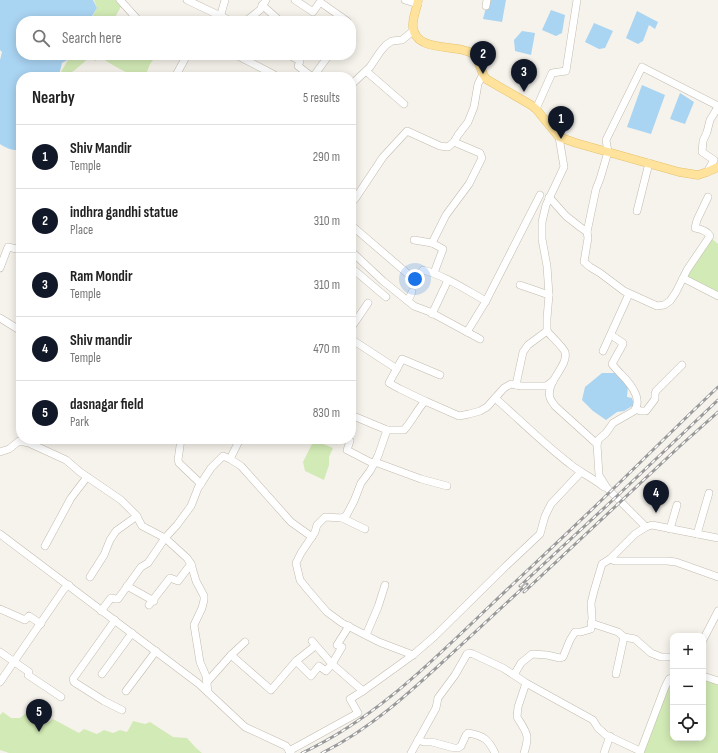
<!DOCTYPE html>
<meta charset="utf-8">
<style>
body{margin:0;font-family:"Sofia Sans Condensed",sans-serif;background:#f6f6f6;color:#222}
.controls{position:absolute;right:12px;bottom:12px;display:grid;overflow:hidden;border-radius:8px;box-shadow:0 2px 10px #0003}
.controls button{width:36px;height:36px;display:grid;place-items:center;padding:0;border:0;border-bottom:1px solid #e0e0e0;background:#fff;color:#222;font:20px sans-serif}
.you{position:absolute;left:415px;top:279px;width:14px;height:14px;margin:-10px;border:3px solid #fff;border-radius:50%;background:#1a73e8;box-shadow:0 0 0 6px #1a73e833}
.badge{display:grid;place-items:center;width:26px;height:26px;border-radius:50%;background:#111827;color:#fff;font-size:13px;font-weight:700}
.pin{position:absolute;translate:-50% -33px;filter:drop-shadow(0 1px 2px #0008)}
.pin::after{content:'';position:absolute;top:21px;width:14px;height:12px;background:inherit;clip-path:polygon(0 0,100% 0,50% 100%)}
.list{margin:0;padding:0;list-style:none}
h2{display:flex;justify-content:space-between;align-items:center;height:52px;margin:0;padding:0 16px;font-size:17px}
h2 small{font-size:13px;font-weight:400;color:#767676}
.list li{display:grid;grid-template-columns:26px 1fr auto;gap:12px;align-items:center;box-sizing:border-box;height:64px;padding:0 16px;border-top:1px solid #e0e0e0}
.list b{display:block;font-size:15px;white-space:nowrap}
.list p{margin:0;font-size:13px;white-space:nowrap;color:#767676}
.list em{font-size:13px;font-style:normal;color:#767676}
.icon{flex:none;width:22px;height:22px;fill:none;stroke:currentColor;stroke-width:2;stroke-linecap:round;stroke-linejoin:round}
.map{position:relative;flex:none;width:718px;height:753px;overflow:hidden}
.search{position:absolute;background:#fff;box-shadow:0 2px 10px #0003;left:16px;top:16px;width:340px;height:44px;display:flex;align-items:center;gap:10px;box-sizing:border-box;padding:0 14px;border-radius:16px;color:#767676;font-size:15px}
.panel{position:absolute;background:#fff;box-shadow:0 2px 10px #0003;left:16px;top:72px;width:340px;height:372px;border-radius:16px}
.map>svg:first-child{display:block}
.green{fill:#d2eab5}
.water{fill:#a9d4f2}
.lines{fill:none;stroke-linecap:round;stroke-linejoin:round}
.minor-casing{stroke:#c2bbae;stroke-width:8}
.major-casing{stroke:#e6c16a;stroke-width:9}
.minor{stroke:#fff;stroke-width:7}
.major{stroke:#ffe39c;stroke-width:8}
.rail-casing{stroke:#9a9a9a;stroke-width:3}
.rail{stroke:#fff;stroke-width:1.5;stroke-dasharray:4.5;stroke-linecap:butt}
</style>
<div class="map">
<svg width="718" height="753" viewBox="0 0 718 753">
<rect width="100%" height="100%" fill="#f6f3ec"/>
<!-- green -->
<g class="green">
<polygon points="94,0 120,0 123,3 113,21 90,21 97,8"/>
<path d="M71,55h27l-2,6 -7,-3c-9,7 -19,19 -31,19z"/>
<path d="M105,55h52l-7,9 -5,13c-13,0 -31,-11 -42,-18z"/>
<polygon points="711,238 718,244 718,296 684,278"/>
<polygon points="314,440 333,448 329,457 329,465 324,480 305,471 303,462"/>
<polygon points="703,678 718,682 718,753 641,753 670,681 673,680 673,738 703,738"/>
<polygon points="3,712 11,718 20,718 26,713 45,724 53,719 79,733 84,729 97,734 104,730 113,733 120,730 127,732 130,727 133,721 145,724 150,722 173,737 187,738 196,748 202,753 9,753 0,750 0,715"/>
</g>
<!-- water -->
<g class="water">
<path d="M0,0h93l4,8 -8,13h-68v34h50l-2,4 -7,4 -2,8 -4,6h-35v72c-6,3 -15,-1 -21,-5v-84l2,-8 -2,-2z"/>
<polygon points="488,0 506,0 502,22 483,19"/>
<polygon points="551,10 565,15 562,33 556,36 542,30"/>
<polygon points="637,11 658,22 655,29 649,25 643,41 638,44 626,38"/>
<polygon points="594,23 613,31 605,48 599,49 585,42"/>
<polygon points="522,31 535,33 531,55 515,51 514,40"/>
<polygon points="642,85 665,95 651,134 627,127"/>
<polygon points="680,93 694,102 685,124 670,119"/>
<polygon points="602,373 619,373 628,385 627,397 632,398 634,405 624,411 617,412 606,420 593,411 582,400 585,387"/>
</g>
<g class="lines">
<!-- minor casing -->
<g class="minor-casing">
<g id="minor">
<polyline points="120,0 139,21"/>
<polyline points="187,0 231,21"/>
<polyline points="295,0 313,12 320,2 347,21"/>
<polyline points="405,0 418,4"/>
<polyline points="262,5 280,21"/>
<polyline points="486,6 487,0"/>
<polyline points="219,21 225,0"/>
<polyline points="246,21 260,10 266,0"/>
<polyline points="236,55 273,74 277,77"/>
<polyline points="289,55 300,61 298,66 312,77"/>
<polyline points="366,71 404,104"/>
<polyline points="175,77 187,55"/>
<polyline points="313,77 329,55"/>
<polyline points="351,85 370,67 380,52 386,45 392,41 402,40 413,31"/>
<polyline points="536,109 552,73 566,71 577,0"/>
<path d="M559,137l5,30 -18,38 -4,17v17l5,27 2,29 -2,23v13c3,4 16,16 18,21 4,14 -20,30 -15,46 1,3 4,6 5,8l42,38"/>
<polyline points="707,172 714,160 702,152 703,141 707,132 710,120 718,107"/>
<polyline points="549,197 566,216 580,227 587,232 596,189 600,179 608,152 606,140 642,67 718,106"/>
<polyline points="351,203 355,199 383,157 407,131 440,146 448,147 454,142 458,135 468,122 474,107 478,84 483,74"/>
<polyline points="637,211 649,163"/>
<path d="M351,225l64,55 8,-10c23,6 43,20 63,31"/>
<path d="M587,232l1,6 -4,24 6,5 10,6 24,18 33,15 7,-1 6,-4 6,-9 11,-22 23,-34c-3,-5 -9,-7 -15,-8l2,-8 11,-23"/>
<polyline points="414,240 432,243 443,249 434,273"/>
<polyline points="432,243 446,215 469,184 482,158 480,153 454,142"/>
<polyline points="351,251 383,281 414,306 430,312 480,339"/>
<polyline points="0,268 8,247 21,250"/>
<polyline points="354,270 386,297"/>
<polyline points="683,278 718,296"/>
<polyline points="520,285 549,295"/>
<polyline points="408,301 412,292"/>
<polyline points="432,314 448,280"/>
<polyline points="0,318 21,331"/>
<polyline points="351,328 368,303"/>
<polyline points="467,332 486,301 540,195"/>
<path d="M611,335l12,8v1l-11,20c9,12 18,16 24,31 2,6 2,11 -2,16l-21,12 -7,10 -7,6 -2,5 2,31 8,13 39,39 6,-2 66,13"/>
<polyline points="351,339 397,369"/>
<polyline points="603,351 629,294"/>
<polyline points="516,385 523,352 528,345 547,331"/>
<path d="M495,398c25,22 49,46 75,66 11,9 23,14 34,23"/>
<polyline points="425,401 400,389 389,383 402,359 440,375"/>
<polyline points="636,408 640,411 646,411 655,399 655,394 656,391 682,365"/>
<polyline points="351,415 387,430"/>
<polyline points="181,439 178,460 179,463 201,484"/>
<polyline points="350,441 347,450 374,464"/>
<polyline points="0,452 9,449 19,441 29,443 66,460 80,472 121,500 136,515 142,526 165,538 148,563 141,567 118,599 116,599 111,598 101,611"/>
<polyline points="230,459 241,466 291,522 312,537"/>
<polyline points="375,462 421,479 447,486"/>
<polyline points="342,518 365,529"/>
<polyline points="670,529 677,505"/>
<polyline points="0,534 199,684 245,727 286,746 291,753"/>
<polyline points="697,534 709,493"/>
<polyline points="45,546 71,498 87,477"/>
<polyline points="610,559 615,561 667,561 676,562 718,577"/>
<polyline points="90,577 104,555 110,540 116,531 137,516"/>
<polyline points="127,586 154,601"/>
<polyline points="149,605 170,578 178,581 191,564"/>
<polyline points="0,609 25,620 29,616 41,624"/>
<polyline points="115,620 73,679 74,682 104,701 122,710"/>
<polyline points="591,623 618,632 624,637 635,639 651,653 661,657 673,657"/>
<polyline points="366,635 378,607 385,585"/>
<polyline points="703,640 718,611"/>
<polyline points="312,641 332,664 363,691"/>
<polyline points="0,652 29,672 28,675 61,697"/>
<polyline points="231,655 271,690 296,661 315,646"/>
<path d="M413,655l-34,-13 -37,-19 -15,-11 -19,-22 -8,-10 -4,-17 5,-10 14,-21 2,-7 8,-8 17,1 4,-2 8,-15 7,-18 9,-12 8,-15 9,-26h17c8,-9 13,-20 21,-29l34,15 10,-2 11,-3 7,-4 17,-19 7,-4 10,2h25l7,-5"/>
<polyline points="296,661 311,676 319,666 326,671 332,664 342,647 337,645 349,626"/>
<polyline points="102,674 132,633"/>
<polyline points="616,674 624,637"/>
<polyline points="703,676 718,681"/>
<polyline points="0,682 64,589 69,585"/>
<polyline points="207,682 231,655 245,642"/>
<polyline points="126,691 156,651"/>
<polyline points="208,692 206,676 200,662 194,625 202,608 204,600 204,596 196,581 191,564 187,558 165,538 177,525 191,506 198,488 211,468 223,456 230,459 240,439"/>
<path d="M418,740l6,2h8l22,6h4l3,-2 5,-11 2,-2c16,3 20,6 27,20"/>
<polyline points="289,751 358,713 350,699 363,691 413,655 435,636 506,566 540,534 545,516 551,504 581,472"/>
<polyline points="640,751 606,735 598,728 593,720 526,683 514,675 521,663 532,654 547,655 560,658 563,657 570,640 575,632 581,632 591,629 592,618 591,603 594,591 602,564 610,559 635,534 646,527"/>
<polyline points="411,753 436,708 438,698 455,675 467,654 469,653 473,654 503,668 514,675"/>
<path d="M524,753c6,-18 3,-20 -7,-36l1,-10 8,-24"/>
<polyline points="604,753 610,736"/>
<polyline points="640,753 665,687 669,679 673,678"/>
</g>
</g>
<!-- major casing -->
<g class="major-casing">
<path id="major" d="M418,0c-1,9 -6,18 -5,27 3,28 49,15 63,29l7,18 3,5 45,26 5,4 23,28 17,6 103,29 19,3 9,-3 11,-5"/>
</g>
<!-- minor -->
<use href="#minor" class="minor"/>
<!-- major -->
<use href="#major" class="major"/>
<!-- rail casing -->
<g class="rail-casing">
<g id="rail">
<polyline points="520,586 616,497 718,400"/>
<polyline points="524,592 680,446 718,412"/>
<path d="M302,753c75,-35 132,-94 191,-150 40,-38 80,-75 119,-113 35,-34 70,-69 106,-103"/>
<path d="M322,753c47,-23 86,-59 124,-94 27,-25 54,-50 81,-75"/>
</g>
</g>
<!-- rail -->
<use href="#rail" class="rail"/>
</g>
</svg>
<div class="controls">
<button>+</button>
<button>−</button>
<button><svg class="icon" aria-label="locate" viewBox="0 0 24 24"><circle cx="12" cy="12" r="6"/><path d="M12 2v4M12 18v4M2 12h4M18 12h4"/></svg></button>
</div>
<div class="you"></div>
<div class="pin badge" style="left:561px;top:139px">1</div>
<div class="pin badge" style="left:483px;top:74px">2</div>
<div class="pin badge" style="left:524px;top:92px">3</div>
<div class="pin badge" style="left:656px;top:513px">4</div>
<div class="pin badge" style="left:39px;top:732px">5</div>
<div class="search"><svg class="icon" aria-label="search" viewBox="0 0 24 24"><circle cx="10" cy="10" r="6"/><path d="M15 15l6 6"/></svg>Search here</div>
<section class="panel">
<h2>Nearby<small>5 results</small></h2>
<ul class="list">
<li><span class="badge">1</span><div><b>Shiv Mandir</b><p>Temple</p></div><em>290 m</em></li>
<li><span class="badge">2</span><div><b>indhra gandhi statue</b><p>Place</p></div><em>310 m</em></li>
<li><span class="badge">3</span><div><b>Ram Mondir</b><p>Temple</p></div><em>310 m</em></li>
<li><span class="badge">4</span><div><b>Shiv mandir</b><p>Temple</p></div><em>470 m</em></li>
<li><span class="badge">5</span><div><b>dasnagar field</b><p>Park</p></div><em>830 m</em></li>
</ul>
</section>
</div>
